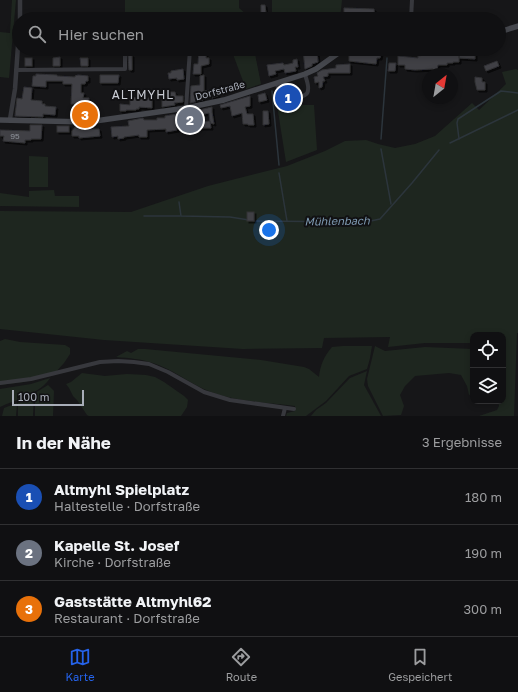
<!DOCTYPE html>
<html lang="de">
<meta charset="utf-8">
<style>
body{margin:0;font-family:"Golos Text",sans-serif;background:#1e1e20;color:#f1f3f6}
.controls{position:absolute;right:12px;bottom:12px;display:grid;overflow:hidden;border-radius:8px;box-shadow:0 2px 6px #0003}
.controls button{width:36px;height:36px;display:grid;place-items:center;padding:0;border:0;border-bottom:1px solid #303032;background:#101012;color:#f1f3f6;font:20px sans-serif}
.compass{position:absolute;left:422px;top:68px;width:36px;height:36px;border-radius:50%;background:#101012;box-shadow:0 2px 6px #0003;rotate:31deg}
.scale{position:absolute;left:12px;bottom:10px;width:72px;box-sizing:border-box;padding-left:4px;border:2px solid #a8adb8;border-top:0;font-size:11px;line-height:14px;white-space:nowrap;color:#a8adb8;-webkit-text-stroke:3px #111113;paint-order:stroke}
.you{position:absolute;left:269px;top:230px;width:14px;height:14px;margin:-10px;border:3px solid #fff;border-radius:50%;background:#1a73e8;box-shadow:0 0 0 6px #1a73e833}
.badge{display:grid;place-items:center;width:26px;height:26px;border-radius:50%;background:#2563eb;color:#fff;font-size:13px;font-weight:700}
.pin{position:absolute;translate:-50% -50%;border:2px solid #fff;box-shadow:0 1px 4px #0006}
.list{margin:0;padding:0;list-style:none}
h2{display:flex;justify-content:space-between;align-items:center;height:52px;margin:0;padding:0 16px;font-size:17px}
h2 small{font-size:13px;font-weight:400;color:#9c9d9f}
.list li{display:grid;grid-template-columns:26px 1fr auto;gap:12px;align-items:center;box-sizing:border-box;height:56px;padding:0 16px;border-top:1px solid #303032}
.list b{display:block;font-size:15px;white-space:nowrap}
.list p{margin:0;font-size:13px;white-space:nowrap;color:#9c9d9f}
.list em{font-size:13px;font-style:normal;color:#9c9d9f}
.icon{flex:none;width:22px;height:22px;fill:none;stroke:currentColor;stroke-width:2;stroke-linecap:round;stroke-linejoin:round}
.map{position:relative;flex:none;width:518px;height:416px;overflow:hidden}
.search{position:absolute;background:#101012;box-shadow:0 2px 6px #0003;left:12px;right:12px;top:12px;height:44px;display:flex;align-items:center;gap:10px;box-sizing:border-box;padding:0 14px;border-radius:22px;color:#9c9d9f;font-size:15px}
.sheet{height:220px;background:#101012}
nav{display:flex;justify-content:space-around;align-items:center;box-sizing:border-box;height:56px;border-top:1px solid #303032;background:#101012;font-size:11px;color:#9c9d9f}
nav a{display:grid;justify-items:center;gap:2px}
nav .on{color:#2563eb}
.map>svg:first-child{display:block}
.green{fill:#1e261f}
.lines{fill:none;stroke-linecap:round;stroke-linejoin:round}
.stream{stroke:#2c353c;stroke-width:1.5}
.building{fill:#404145;stroke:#303034;filter:url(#shadow)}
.minor{stroke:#37383d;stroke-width:4}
.tertiary{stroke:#37383d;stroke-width:4.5}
.secondary{stroke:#45474d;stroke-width:5.5}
.labels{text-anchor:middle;stroke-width:4;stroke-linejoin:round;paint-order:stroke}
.number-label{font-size:8px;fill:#8e929b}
.street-label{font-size:10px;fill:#a8adb8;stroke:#111113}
.water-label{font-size:11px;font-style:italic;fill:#7f9bb3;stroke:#111113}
.quarter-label{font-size:12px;letter-spacing:1px;fill:#c9ccd4;stroke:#111113}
</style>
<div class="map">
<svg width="518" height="416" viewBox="0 0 518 416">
<defs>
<filter id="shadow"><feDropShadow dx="2" dy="2" stdDeviation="0" flood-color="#0009"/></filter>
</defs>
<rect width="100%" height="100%" fill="#161618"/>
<!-- green -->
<g class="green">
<polygon points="12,0 16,0 9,78 0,77 0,32 10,33"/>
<polygon points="125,0 239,0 239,8 247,15 248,19 125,19"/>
<polygon points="272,0 342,0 340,19 272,19"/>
<polygon points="231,49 254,49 261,84 246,89"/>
<polygon points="516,69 518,70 518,333 517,333 514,416 479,416 497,410 499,406 498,401 503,401 503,335 473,335 473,343 425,343 388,347 390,337 324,338 322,348 243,349 104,340 0,329 0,211 131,212 208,186 287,166 325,151 345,141 366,140 378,144 395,148 415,144 435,136 472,103 479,110 506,84 502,72"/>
<polygon points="289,101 297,105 314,105 317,150 286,162 277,105"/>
<polygon points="29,156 48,157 48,187 29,187"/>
<polygon points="54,190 55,196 79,196 79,207 0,206 0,193 29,197 29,191"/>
<polygon points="5,339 20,342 65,345 70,348 70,354 64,363 53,375 24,382 0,385 0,341"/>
<path d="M343,346h29l-2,12 -3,11 -18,7 -23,25 -20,15h-20l1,-3 8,-2v-5c-28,-4 -57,-4 -84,-14 -21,-8 -38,-23 -58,-29 -12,-4 -24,-5 -37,-6l11,-6 4,2 7,-4h7l116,11 43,7 5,2 10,8c1,-11 5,-21 13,-30z"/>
<polygon points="375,346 385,351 425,347 473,349 473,394 469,395 467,386 461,375 449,373 415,376 405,386 400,395 404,406 401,415 383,416 368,386 367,379"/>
<polygon points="367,371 364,385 381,416 311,416 316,410 326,403 350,378"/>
<polygon points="82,373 105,376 127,374 146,375 155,377 164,382 184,396 188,400 187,407 181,416 89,416 87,415 77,400 73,396 69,388 66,384 71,382"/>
<path d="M50,378c-9,15 -35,22 -50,29v-18l31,-5z"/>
<polygon points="48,385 54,391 53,416 35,416 35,393"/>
<polygon points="34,394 33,416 18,416 18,403"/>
<polygon points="17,403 16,416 2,416 4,408"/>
</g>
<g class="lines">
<!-- stream -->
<g class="stream">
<polyline points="272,91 279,165"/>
<polyline points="381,139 387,58"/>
<polyline points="459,139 457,123 458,119 501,91 518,93"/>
<polyline points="450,143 518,110"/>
<polyline points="381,149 391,204"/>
<polyline points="279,173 287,221"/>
<polyline points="179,202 181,216 230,217 249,220"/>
<polyline points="144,216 180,216"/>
<polyline points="253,221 366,222 380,219 412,183 439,150"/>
</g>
</g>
<!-- building -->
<g class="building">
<polygon points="261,5 265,5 266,14 267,14 267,18 261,19"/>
<polygon points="344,8 374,9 375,19 344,19"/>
<polygon points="199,49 206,49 206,58 209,58 209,64 201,66 201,74 193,74 194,64 198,64"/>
<polygon points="310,49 310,51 317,50 318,62 312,64 312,66 305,69 303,50"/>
<polygon points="366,49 378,50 378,52 381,53 380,58 377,58 376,64 349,61 349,55 352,55 352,51 358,52 358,53 366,54"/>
<polygon points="460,50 475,52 475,59 459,58 459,62 453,62 453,63 447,63 447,65 438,65 437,70 433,70 433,69 415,70 405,69 405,65 398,65 398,56 418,58 418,56 442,53 442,55 459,55 459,58"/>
<polygon points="128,55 132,55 132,70 129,70"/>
<polygon points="60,57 60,66 53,66 53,58"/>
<rect x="25" y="58" width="7" height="8"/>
<polygon points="80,58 88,58 88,66 81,66"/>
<polygon points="297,59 298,67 295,67 296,71 285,73 284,69 275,71 276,74 269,76 267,65 283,63 284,65 289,64 293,63 293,60"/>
<polygon points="497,61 499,66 486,71 484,66"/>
<polygon points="389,63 396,63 395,71 388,71"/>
<polygon points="350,64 350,73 328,73 328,76 323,77 325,81 323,81 322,87 319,88 319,82 315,83 314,77 318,76 317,73 322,70 336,68 336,65"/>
<polygon points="183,69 184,79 177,80 177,78 169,79 168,73 171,73 171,71"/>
<polygon points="36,74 57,75 57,76 75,77 75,76 78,75 88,76 88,81 86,81 85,84 81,84 81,93 84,93 83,98 89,98 88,104 89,104 90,117 71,117 71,113 76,114 76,104 71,104 72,84 63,84 63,81 46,81 46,87 32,86 33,76 36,76"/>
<polygon points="100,75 119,75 118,83 100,83"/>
<polygon points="204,75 204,91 209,90 209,92 217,90 218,96 212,98 211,95 202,96 203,100 190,103 191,86 200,85 200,76"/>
<polygon points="475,77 482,78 482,82 485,82 485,90 477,90 475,82"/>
<polygon points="24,87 32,88 31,100 42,101 42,104 45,104 45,106 56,107 55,115 43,114 43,117 15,116 17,98 22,99"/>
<polygon points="170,92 175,92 176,96 183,96 183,102 174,103 175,105 162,107 162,99 167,99 167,95 170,95"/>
<polygon points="265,93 267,100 259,102 258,95"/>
<polygon points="250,96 250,106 245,107 247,114 253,114 254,125 248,125 248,124 243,124 242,113 232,116 230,106 221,108 220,105"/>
<polygon points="130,97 139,98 139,99 148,100 148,98 152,98 152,108 139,107 139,109 136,109 136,110 126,110 126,111 120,111 120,104 130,105"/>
<polygon points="212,107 212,112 214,124 210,123 209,113 200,115 199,110"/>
<polygon points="263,111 268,111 269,124 263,125"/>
<polygon points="177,114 176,123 177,130 166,132 166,129 147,130 147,137 139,137 139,135 124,137 124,138 118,139 118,136 112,137 111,127 129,126 128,121 143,118 144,120 157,120 157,118 165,118 165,116"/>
<polygon points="200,115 200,122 210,121 211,128 197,128 197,126 189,127 187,117"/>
<polygon points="30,125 42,125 41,139 31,139 31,140 25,140 25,143 3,141 4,136 0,136 0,130 30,131"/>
<rect x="57" y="126" width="12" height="6"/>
<polygon points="84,126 90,126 90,129 99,129 100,136 79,138 79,136 72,136 72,131 75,127 76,128 80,128 84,130"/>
<rect x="247" y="212" width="7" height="9"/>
</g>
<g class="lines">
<!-- minor -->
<g class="minor">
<polyline points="411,19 412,0"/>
<polyline points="16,70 125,69 125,49"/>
<path d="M277,83l1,5c8,4 18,13 27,7 2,-1 3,-2 3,-5 1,-5 -2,-11 -3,-16"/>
<polyline points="186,108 190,49"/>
<polyline points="0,383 31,379 100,362 118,361 134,362 149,364 168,372 204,392 230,400 294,409"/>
<polyline points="283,416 285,408"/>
</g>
<!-- tertiary -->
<g class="tertiary">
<polyline points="20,19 20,0"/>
<polyline points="10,119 15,89 19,31"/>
</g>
<!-- secondary -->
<g class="secondary">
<polyline points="499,32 518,26"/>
<path d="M387,49c17,2 36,4 53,0"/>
<polyline points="0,120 88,122 186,108 224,100 305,74 316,69 344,49"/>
</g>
</g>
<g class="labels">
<!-- number labels -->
<g class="number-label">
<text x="15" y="139">95</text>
</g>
<!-- street labels -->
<g class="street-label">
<text transform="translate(220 90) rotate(-15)" y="4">Dorfstraße</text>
</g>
<!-- water labels -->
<g class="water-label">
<text transform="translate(337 221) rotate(-1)" y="4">Mühlenbach</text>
</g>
<!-- quarter labels -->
<g class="quarter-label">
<text x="143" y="99">ALTMYHL</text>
</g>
</g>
</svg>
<div class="controls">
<button><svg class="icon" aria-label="locate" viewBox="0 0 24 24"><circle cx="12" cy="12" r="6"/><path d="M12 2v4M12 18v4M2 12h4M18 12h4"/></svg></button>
<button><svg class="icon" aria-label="layers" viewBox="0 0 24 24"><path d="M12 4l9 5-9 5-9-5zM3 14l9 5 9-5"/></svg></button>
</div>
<svg class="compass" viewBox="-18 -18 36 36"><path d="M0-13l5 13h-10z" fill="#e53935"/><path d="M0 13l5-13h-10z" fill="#9c9d9f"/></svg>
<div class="scale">100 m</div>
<div class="you"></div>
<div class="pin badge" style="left:288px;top:98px;background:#1a4fb4">1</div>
<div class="pin badge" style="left:190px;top:120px;background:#6b7280">2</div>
<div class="pin badge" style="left:85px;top:115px;background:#e8710a">3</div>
<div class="search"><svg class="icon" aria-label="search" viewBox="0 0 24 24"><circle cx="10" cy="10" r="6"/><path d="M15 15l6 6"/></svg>Hier suchen</div>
</div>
<section class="sheet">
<h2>In der Nähe<small>3 Ergebnisse</small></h2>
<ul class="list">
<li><span class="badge" style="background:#1a4fb4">1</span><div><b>Altmyhl Spielplatz</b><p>Haltestelle · Dorfstraße</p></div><em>180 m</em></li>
<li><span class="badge" style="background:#6b7280">2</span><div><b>Kapelle St. Josef</b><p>Kirche · Dorfstraße</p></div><em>190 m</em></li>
<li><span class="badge" style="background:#e8710a">3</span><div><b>Gaststätte Altmyhl62</b><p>Restaurant · Dorfstraße</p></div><em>300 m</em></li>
</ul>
</section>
<nav>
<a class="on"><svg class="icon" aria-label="map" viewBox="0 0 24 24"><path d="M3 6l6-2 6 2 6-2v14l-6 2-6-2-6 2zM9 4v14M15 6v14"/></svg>Karte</a>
<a><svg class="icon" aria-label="directions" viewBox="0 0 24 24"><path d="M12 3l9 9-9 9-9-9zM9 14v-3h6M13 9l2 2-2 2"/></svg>Route</a>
<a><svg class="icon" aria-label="saved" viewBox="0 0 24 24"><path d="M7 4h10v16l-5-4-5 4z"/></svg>Gespeichert</a>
</nav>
